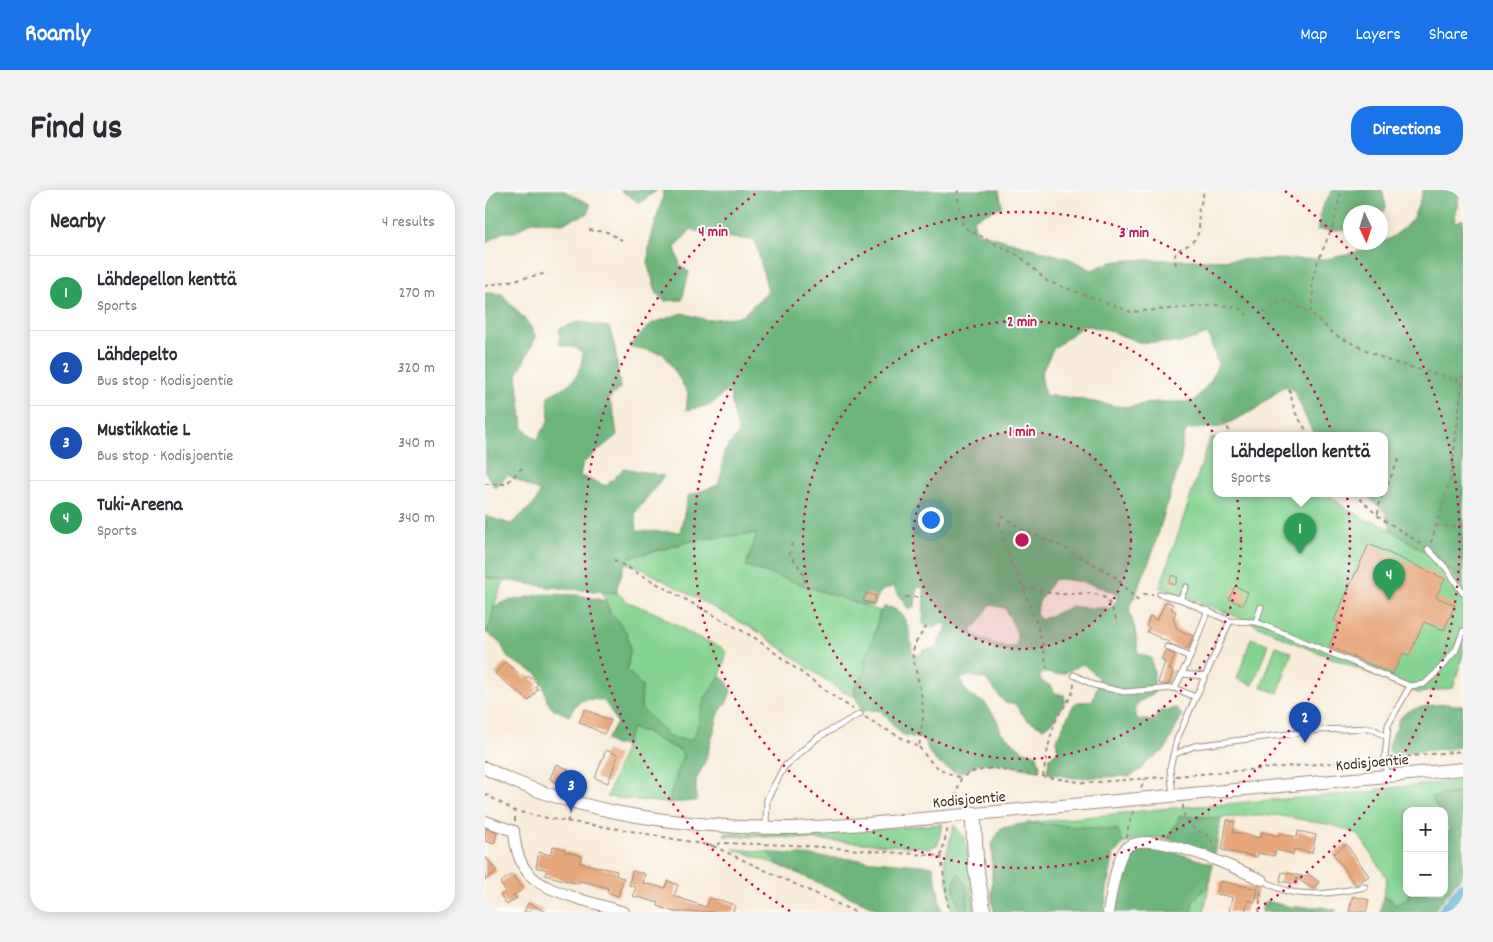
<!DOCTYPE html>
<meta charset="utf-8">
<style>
body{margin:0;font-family:Dekko,sans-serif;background:#f2f2f3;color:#2b2b33}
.controls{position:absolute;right:15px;bottom:15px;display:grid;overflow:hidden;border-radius:10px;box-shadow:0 2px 12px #0003}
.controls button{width:45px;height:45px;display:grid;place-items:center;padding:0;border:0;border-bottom:1px solid #e1e1e2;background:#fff;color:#2b2b33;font:25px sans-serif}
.compass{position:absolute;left:858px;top:15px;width:45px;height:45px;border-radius:50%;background:#fff;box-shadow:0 2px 12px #0003;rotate:176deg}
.you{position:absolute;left:445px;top:329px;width:18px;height:18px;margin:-12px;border:4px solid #fff;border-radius:50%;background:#1a73e8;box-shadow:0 0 0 8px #1a73e833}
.badge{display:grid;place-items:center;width:32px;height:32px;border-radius:50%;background:#1a73e8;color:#fff;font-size:16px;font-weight:700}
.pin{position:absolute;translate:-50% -41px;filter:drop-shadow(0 1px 2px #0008)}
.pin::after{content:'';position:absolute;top:26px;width:18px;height:15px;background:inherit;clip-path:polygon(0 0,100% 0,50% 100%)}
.popup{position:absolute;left:728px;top:242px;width:175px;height:65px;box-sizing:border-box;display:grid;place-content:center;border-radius:10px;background:#fff;filter:drop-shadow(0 1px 4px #0005);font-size:16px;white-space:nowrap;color:#7c7c81}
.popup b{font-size:19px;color:#2b2b33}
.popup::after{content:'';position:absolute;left:50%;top:100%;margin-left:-10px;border:10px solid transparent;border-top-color:#fff}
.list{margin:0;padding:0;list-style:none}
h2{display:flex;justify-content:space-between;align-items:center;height:65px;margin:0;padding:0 20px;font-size:21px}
h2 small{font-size:16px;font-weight:400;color:#7c7c81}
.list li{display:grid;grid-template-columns:32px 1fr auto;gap:15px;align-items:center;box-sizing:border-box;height:75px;padding:0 20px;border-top:1px solid #e1e1e2}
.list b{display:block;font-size:19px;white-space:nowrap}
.list p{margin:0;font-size:16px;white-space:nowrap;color:#7c7c81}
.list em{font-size:16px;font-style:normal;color:#7c7c81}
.map{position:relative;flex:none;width:978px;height:722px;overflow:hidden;border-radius:20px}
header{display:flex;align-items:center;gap:30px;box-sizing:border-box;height:70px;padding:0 25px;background:#1a73e8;color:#fff}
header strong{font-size:24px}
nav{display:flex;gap:28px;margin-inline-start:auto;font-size:18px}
.intro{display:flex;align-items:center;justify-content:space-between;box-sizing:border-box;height:120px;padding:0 30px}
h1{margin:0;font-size:35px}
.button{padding:12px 22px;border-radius:20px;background:#1a73e8;color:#fff;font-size:18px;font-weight:700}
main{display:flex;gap:30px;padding:0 30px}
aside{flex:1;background:#fff;border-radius:20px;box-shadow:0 2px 12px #0003}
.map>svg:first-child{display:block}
.green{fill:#85d392;stroke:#607e58}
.forest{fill:#6cb57c;stroke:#54704d;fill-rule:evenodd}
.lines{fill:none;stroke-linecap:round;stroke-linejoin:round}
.canal{stroke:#53aad0;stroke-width:10}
.building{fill:#e6a67a}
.service-casing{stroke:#9a8b7c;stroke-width:7}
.minor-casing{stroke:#9a8b7c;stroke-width:12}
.tertiary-casing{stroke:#9a8b7c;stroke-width:14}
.secondary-casing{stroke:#9a8b7c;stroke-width:17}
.path{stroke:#9a8b7c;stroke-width:2;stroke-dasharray:4 4;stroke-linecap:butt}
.service{stroke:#fff;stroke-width:5}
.minor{stroke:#fff;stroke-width:10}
.tertiary{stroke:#fff;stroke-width:12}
.secondary{stroke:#fff;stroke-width:15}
.ring{fill:none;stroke:#c2185b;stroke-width:2.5;stroke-dasharray:2.5 5}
.labels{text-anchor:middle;stroke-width:4;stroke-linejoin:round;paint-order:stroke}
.street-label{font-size:16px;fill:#3b2a1e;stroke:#fdfcf7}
.centre{fill:#c2185b;stroke:#fdfcf7;stroke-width:2.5}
.ring-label{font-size:15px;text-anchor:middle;font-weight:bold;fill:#c2185b;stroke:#fdfcf7;stroke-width:4;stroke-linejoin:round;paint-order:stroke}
</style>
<header>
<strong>Roamly</strong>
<nav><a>Map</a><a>Layers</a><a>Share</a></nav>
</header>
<div class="intro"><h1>Find us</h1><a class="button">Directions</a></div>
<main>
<aside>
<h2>Nearby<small>4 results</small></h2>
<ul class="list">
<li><span class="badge" style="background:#2e9e5b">1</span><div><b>Lähdepellon kenttä</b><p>Sports</p></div><em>270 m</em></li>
<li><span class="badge" style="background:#1a4fb4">2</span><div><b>Lähdepelto</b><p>Bus stop · Kodisjoentie</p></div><em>320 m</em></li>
<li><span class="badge" style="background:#1a4fb4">3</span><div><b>Mustikkatie L</b><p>Bus stop · Kodisjoentie</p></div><em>340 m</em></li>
<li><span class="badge" style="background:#2e9e5b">4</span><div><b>Tuki-Areena</b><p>Sports</p></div><em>340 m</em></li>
</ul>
</aside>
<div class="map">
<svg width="978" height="722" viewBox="0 0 978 722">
<rect width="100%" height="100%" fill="#fdfcf7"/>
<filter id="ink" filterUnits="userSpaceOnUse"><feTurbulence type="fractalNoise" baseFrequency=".02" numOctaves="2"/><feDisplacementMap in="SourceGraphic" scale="10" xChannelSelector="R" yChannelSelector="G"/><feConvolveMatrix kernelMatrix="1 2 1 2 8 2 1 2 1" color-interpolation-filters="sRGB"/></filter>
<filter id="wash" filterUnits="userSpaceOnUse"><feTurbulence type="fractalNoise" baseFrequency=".0096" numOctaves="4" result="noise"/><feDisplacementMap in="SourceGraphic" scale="20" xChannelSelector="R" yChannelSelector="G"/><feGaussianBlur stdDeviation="1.12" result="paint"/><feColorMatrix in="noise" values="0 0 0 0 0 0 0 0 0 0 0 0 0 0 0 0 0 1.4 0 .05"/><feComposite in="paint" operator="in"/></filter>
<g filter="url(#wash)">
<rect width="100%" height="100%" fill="#f8ecda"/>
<!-- green -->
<g class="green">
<polygon points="731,248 731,303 842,303 856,315 881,330 893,332 962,376 978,395 978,464 968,498 933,503 805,451 763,431 675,397 725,249"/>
<polygon points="273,343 261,376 395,421 389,446 379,471 380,482 369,498 371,507 356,501 272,441 152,376 129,370 177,360 210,350"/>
<polygon points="0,387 19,391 9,416 6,433 0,444"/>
<polygon points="117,402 132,403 143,412 173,424 210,446 236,457 242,463 235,486 219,510 211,543 205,551 185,547 156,518 157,495 142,480 145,461 142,443 125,422"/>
<polygon points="766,448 783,454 768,495 752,489"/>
<polygon points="791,456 807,462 793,503 776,497"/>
<polygon points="147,537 154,541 160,541 173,550 195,560 198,565 183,613 122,607"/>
<path d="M978,591v11l-31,5 7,14h-32v82h3l-1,4 -14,9 -5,-8 -7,-1 4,-19 -29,-44 -26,-9 -56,-10 -55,3 -41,-2 -12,23c-17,-3 -29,-2 -45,5l-5,-14 -90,-7 132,-14 213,-17 4,-3z"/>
<path d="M457,634l-4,20 -7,4 -151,-11 -56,-1 1,-3c73,2 144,-3 217,-9z"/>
<polygon points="469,635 478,645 482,660 490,722 481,722 484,713 468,696 475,720 475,722 467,722 460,669"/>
<polygon points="249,659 281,662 296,676"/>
<polygon points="724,694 719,722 706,722 708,711"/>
</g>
<!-- forest -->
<g class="forest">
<polygon points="0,0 77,0 105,14 104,23 77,33 47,31 30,42 18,42 0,54"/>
<polygon points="135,0 172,0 155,13"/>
<path d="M177,0h337l3,16 -29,13 3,13 94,27 22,11 18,-8 19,-2 197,-1c30,-6 66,-14 86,-40 5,-8 8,-20 11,-29h37l-6,33 9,-4v366l-16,-19 -56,-36 -6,-18 -22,-19h21v-58h-68l-6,-8 -16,-37 -10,-4 -28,23 -35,18 -34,2 -4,10 -2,20 -30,98 -22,53 6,19 3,24 13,5 3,15v20l-13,8 -6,7 2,11 16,2 7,-10 16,-3 6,7 -17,35 -17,11 -7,9 -11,6 -56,2 -27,-5 2,-14 9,-9 -2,-9 17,-35 5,-4 15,-1c1,-8 6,-17 6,-23l-16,-14c-8,2 -13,8 -22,10 -7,1 -14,-2 -21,-1l1,8 10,5 4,7 9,2 1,6 -12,20 -10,7 -17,-9 -12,-16h-9l-19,-24 -16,-3 -9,2 2,9 9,10 13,6 12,17 4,12 21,18 15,5 3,11 -2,5 -32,-6 -27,-2 -11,7 -10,3c-16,-7 -30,-13 -32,-32 -7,-3 -19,-5 -24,-7 -4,-3 -17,-19 -23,-24l-17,1c-10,-21 -10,-20 3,-39l-1,-11 10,-25 6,-25 4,-4c23,-1 27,28 28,46l8,2 3,-5 13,-2c2,-8 7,-13 10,-21l-3,-5 -9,5 -7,1 -4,-5 1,-35 -7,-1 -2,19 -6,4 -16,-24 -13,6 -7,14 -17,-3 -110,-37 11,-33 -62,7 -68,18 -10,29v6l-68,-6 -64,-10v-61l26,8 24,-21 5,-11 -32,-17 -13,13 -9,-15 -1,-180 17,1 26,29 8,14 -19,38 6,53 14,12 12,-20 -1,-24c22,-12 32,-15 35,-43l-7,-5 -17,-4 1,-16 19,-6 30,5 6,21 5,40 -11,11 5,15 3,21 -34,28 -3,13 26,10 18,-18 40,8 -29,37 2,18 43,1 8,-36 30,-11 4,-13 2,-20 14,-19 -9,-44 -19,16 -24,5 2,-17 -24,-39 -35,-8 22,-22 31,-11 25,7 35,-4 26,-25 -13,-51 -45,-4 -19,-7 -16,19 5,17 9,7 -7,28 -18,1 -7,-7 -9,-28 1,-21 14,-48zM599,135l24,5 31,12 41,1 28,-9 10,30 -7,17 -18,21h-38l-25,5 -15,-1 -48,-9 -22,-2 -4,-21 12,-25zM569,389c21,0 43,6 62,15l1,6 -6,8h-26l-13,-2 -31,14 -5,-6 3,-12zM505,415l15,3 12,25v13c-16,4 -27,-6 -43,-11l-3,-6 7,-5z"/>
<polygon points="848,0 897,0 901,17 896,25 896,22 866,22 865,40 832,40 837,17"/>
<path d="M59,404l35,1 27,6 4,11 17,21 3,18 -3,19 15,15 -1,23 29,29 20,4 6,-9 8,-32 16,-24 7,6 4,9 -4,11 -8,11 -14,49 -9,18v21l-28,2 15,-48 -3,-5 -22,-10 -13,-9h-6l-7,-3 -7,17h-11l-8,-5 11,-17 -6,-12 -8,-11c-20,-1 -24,-3 -34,16l-15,-7 -7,-8 -4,-17 -6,-10 -29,-16 -7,-14 -15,-12 5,-9 3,-17 10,-4z"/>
<path d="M963,514l15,2v41l-71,7 -3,-3c0,-9 2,-14 7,-22 2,-4 1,-7 4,-11 10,-12 33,-13 48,-14z"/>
<polygon points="978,602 978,684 948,722 895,722 898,707 905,708 910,715 924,707 925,703 959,703 959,651 964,639 959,630 959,621 954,621 946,607"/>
<polygon points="695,626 736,628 730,664 683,649"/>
<polygon points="543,633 633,640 638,654 629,664 624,688 619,722 509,722 507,709 507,654 516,638"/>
<polygon points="678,659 728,674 724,694 708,711 706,722 629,722 636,681 643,671 655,660"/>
<polygon points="281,662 448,676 457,722 399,722 296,676"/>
<path d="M473,683c10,10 12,25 8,39h-6l-7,-26z"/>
<polygon points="781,711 806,717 837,717 851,720 851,722 777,722 778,714"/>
</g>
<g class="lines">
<!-- canal -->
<polyline class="canal" points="957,722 978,696"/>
</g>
<g id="blocks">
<!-- building -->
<g class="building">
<polygon points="884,354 960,389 951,407 970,415 959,440 939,432 924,466 918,463 908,484 844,456 854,433 849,430"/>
<polygon points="687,385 693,388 690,395 684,392"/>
<polygon points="750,396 763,402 758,415 744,409"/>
<polygon points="381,403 391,406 389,414 378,411"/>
<polygon points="681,411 688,414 686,419 691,422 688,428 692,439 708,446 702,460 683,453 684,452 662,442 664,438 661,436 665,426 672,430"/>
<polygon points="680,461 690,465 684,480 688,481 684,494 678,495 673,493 680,472 676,470"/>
<polygon points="20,472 41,489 43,486 53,494 50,497 53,499 44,511 10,484"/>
<polygon points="100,519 126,531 119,544 94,532"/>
<polygon points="121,560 133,565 123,593 110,588"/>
<polygon points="71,574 83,579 76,595 65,589"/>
<polygon points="742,630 750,632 748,642 776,648 777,642 794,646 794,643 812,647 813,641 831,645 827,663 809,659 808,664 791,660 789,666 773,663 772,667 737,660"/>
<polygon points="0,638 12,642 9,654 0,651"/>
<polygon points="861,654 884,686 872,694 870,694 848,664"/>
<polygon points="68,656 80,659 79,661 97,666 95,673 132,681 131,686 139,688 133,706 122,702 123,698 105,693 94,691 94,694 60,685 62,680 51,677 54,662 65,665"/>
<polygon points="0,666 12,681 0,690"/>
<polygon points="147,681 160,684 158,693 180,698 183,691 193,695 189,706 221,717 225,708 231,710 231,709 250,715 248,722 189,722 173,716 174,713 148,706 151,697 144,695"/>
<polygon points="797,682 821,687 823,684 834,692 828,699 812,688 811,694 795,691"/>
<polygon points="27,684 38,699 28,706 32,708 22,715 15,705 21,701 15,693"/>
<polygon points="735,691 773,699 770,712 763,710 760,722 744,722 747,707 732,704"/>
<polygon points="868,706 884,710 881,722 864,722"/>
<polygon points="43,713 61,722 39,722"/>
</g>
</g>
</g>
<g filter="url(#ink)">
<use href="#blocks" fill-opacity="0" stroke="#9a8b7c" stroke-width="1"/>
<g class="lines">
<!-- service casing -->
<g class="service-casing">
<g id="service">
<polyline points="943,359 962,379 978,403"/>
<polyline points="675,404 695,409 745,431 771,432 925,496 903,535 900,568 902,585"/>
<polyline points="695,409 701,397"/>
<polyline points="771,432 776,417"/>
<polyline points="682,457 705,467"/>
<polyline points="697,484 720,486"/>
<polyline points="589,485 609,495 639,502 690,498 710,507"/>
<polyline points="925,496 939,494 952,482 971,460 978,441"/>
<polyline points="690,498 705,467 723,420"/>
<polyline points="688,565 709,556 835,540 886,538 902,547"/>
<polyline points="688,605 685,578 692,549 745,431"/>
<polyline points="281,637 282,609 299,577 332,548 375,524"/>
<path d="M777,690c8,4 17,9 25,11 25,6 53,1 78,-4"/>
</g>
</g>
<!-- minor casing -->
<g class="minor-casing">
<g id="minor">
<path d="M0,631l29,10c3,45 23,54 62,67 16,5 32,9 48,14"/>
<path d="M623,722c3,-15 8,-52 17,-63 21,-24 112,20 137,31"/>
</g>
</g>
<!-- tertiary casing -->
<g class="tertiary-casing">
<path id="tertiary" d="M0,578c90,46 203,60 303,60 26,0 53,-3 79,-4l596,-55"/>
</g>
<!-- secondary casing -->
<g class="secondary-casing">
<polyline id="secondary" points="488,624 491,678 498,722"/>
</g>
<!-- path -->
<g class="path">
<polyline points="473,0 472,5 478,37 536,67 562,91 646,122 734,115 753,117 766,128"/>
<polyline points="104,40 122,42 137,50"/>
<path d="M691,75c-5,-20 8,-13 18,-25 9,-10 3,-20 5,-31 2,-6 4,-12 5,-19"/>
<polyline points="0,96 63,83"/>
<polyline points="778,122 798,110 826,123 850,145 904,171 976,191 978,195"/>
<polyline points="826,122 828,104 827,92 831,76 849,33 856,0"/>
<polyline points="804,199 810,222 824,245"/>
<polyline points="739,230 746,245"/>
<polyline points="0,294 21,294 39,276"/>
<polyline points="899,302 915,267"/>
<polyline points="869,303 893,326 938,355"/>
<polyline points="893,324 894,313 898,303"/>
<polyline points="516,325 538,340 578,357 628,385 653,411"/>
<polyline points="514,332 525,371 538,398 551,432 557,451 562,478"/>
<polyline points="951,335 963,337 978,335"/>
<polyline points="307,353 305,364 318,383 321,396"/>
<polyline points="946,353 966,287 978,186"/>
<polyline points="129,370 270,448 348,506 368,519"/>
<path d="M538,398c13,0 25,5 38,6 13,1 30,-4 42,3 8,4 11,19 15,27"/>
<polyline points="658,404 668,404"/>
<polyline points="420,407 437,407"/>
<polyline points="380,527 398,538 434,557 438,528 437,508 427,463 431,452 441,437"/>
<path d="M434,557c14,19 20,23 42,31"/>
<polyline points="906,568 978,561"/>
<polyline points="691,586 893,569"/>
<path d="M558,587c3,-20 6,-38 13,-57 6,-14 19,-22 18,-38"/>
<polyline points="656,598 660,589"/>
<polyline points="0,604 30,621 67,629 140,640 228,656 236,653 309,655 456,666 463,637"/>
<polyline points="468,615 476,588 486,582 506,578 599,593 679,587"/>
<path d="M698,615c0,21 10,23 27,32l5,13"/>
<polyline points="30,631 30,621"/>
<polyline points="82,632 86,621"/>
<polyline points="642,648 643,637 649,619"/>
<polyline points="228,656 370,722"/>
<polyline points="456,666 464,722"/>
<polyline points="774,722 776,700"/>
</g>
<!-- service -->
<use href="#service" class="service"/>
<!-- minor -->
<use href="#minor" class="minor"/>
<!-- tertiary -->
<use href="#tertiary" class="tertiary"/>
<!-- secondary -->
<use href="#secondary" class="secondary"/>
</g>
</g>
<!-- distance rings -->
<circle cx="537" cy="350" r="109" fill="#c2185b" fill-opacity=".12"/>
<g class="ring">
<circle cx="537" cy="350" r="109"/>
<circle cx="537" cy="350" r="219"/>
<circle cx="537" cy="350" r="328"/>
<path d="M305 721A437 437 0 0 1 274 1M800 1A437 437 0 0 1 769 721"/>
</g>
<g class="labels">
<!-- street labels -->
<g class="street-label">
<text transform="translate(887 571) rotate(-5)" y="6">Kodisjoentie</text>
<text transform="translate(484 608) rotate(-5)" y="6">Kodisjoentie</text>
</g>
</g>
<circle cx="537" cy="350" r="8" class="centre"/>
<g class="ring-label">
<text x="228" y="46">4 min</text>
<text x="649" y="47">3 min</text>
<text x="537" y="136">2 min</text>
<text x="537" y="246">1 min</text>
</g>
</svg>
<div class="controls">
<button>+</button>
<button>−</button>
</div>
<svg class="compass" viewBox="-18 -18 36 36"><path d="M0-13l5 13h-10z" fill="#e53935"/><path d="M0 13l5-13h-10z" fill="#7c7c81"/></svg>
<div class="you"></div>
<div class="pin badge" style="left:815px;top:364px;background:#2e9e5b">1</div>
<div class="popup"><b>Lähdepellon kenttä</b>Sports</div>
<div class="pin badge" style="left:820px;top:553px;background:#1a4fb4">2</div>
<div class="pin badge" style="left:86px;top:621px;background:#1a4fb4">3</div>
<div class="pin badge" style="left:904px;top:410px;background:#2e9e5b">4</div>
</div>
</main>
